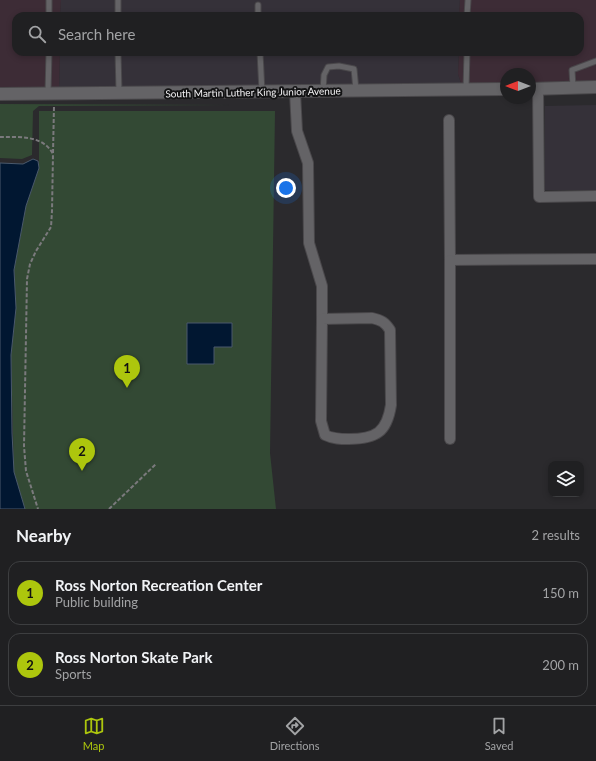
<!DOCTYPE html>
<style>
body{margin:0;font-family:Lato,sans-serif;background:#2d2d2f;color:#f1f3f6}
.controls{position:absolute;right:12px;bottom:12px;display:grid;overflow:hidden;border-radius:8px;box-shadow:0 2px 6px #0003}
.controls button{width:36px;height:36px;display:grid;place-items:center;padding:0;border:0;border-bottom:1px solid #3d3e40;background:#202022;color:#f1f3f6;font:20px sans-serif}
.compass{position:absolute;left:500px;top:68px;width:36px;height:36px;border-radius:50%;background:#202022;box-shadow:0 2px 6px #0003;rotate:270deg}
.you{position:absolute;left:286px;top:188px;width:14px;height:14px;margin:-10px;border:3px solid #fff;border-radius:50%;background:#1a73e8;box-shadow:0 0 0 6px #1a73e833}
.badge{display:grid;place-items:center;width:26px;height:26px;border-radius:50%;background:#adc60d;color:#111;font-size:13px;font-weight:700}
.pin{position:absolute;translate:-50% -33px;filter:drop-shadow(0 1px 2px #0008)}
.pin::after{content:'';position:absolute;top:21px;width:14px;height:12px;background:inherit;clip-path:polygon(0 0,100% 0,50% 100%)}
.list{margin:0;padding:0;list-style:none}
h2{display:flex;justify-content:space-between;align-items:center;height:52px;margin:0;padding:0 16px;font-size:17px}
h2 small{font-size:13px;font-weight:400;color:#a2a3a5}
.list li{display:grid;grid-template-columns:26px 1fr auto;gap:12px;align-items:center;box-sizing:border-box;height:64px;margin:0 8px 8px;padding:0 8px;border:1px solid #3d3e40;border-radius:12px}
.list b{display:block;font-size:15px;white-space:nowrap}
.list p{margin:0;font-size:13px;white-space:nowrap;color:#a2a3a5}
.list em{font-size:13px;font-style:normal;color:#a2a3a5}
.icon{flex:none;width:22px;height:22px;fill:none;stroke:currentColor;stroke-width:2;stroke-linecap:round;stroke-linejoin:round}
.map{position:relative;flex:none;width:596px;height:509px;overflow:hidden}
.search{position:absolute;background:#202022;box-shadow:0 2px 6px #0003;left:12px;right:12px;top:12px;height:44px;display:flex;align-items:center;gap:10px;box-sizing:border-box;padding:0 14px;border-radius:12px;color:#a2a3a5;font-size:15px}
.sheet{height:196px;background:#202022}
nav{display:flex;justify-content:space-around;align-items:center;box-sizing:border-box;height:56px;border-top:1px solid #3d3e40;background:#202022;font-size:11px;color:#a2a3a5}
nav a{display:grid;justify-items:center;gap:2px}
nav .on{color:#adc60d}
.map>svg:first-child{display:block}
.built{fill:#353139}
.industrial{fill:#3d2c36}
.green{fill:#334934}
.water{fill:#011731;stroke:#4a596c}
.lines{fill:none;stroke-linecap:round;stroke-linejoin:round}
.service-casing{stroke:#4a484b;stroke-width:7}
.minor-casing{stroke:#4a484b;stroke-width:12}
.tertiary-casing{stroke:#4a484b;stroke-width:14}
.path{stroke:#7b7a7d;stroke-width:2;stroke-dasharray:4 2;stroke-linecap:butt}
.service{stroke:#646366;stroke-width:5}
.minor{stroke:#646366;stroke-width:10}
.tertiary{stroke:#646366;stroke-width:12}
.labels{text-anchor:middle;stroke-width:4;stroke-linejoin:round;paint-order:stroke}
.street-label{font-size:10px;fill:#f3f2f4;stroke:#131314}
</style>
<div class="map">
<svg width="596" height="509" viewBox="0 0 596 509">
<rect width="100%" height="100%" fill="#2b2a2d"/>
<!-- built -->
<g class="built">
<polygon points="61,0 460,0 459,16 60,16"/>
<polygon points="60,52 459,52 458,74 461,83 59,88"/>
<polygon points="596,105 596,190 545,190 545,106"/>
</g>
<!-- industrial -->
<g class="industrial">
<polygon points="0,0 61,0 60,16 16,16 16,52 60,52 59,88 0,88"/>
<polygon points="460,0 596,0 596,81 530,83 530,74 506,74 506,83 461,83 458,74 459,52 580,52 580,16 459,16"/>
</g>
<!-- green -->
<g class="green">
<polygon points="0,104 230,105 39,106 33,111 32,155 22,159 0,158"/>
<polygon points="39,111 275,111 270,453 276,509 25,509 14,472 11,355 16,308 14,270 26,206 39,168"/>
</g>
<!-- water -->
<g class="water">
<polygon points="33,159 38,161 39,168 26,206 14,270 16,308 11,355 12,433 14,472 25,509 0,509 0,163 23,164"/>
<polygon points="187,323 232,323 232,347 214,347 214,364 187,364"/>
</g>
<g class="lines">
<!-- service casing -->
<g class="service-casing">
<g id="service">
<polyline points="118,0 118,16"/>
<polyline points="258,5 258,16"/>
<polyline points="49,16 49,0"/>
<polyline points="467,16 468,0"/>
<polyline points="118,52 119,92"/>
<polyline points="260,52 262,92"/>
<polyline points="573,87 572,70 596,61"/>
<polyline points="466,89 467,52"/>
<polyline points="323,91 324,75 328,67 339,66 354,69 356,90"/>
<polyline points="48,93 49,52"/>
</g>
</g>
<!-- minor casing -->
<g class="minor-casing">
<g id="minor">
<polyline points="538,89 539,197 596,196"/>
<polyline points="295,92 297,131 308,163 309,243 322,286 322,319"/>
<polyline points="449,120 450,260 596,259"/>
<polyline points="450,260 450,439"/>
<path d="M372,318c9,2 13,4 18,12l1,75c-4,27 -15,34 -42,34 -8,0 -16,0 -24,-4l-4,-14 1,-102z"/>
</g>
</g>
<!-- tertiary casing -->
<g class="tertiary-casing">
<g id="tertiary">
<polyline points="530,89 596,87"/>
<polyline points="0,94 506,89"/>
</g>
</g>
<!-- path -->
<g class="path">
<path d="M0,137c19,0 43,-2 53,17l-1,57 -1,16 -15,24 -6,13 -3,15 -3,167 2,25 12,38"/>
<polyline points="53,153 54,106"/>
<polyline points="109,509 156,464"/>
</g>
<!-- service -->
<use href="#service" class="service"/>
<!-- minor -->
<use href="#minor" class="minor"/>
<!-- tertiary -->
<use href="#tertiary" class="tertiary"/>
</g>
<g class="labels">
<!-- street labels -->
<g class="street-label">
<text transform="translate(253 92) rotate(-1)" y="4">South Martin Luther King Junior Avenue</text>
</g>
</g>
</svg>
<div class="controls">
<button><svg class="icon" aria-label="layers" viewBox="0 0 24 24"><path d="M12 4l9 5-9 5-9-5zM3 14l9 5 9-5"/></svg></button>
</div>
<svg class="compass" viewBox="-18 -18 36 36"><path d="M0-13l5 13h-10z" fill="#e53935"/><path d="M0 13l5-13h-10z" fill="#a2a3a5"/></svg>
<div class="you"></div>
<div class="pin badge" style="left:127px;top:388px">1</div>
<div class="pin badge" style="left:82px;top:471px">2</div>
<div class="search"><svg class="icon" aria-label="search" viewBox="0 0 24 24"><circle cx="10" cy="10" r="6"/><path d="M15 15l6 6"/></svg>Search here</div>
</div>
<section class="sheet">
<h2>Nearby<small>2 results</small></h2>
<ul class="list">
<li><span class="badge">1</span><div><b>Ross Norton Recreation Center</b><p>Public building</p></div><em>150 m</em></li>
<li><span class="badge">2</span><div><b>Ross Norton Skate Park</b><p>Sports</p></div><em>200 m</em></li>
</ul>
</section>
<nav>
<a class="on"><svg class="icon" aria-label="map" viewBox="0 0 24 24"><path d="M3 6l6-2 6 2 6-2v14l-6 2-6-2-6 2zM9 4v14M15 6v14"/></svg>Map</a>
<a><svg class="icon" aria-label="directions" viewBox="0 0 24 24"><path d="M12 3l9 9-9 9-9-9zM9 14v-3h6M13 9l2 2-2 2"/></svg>Directions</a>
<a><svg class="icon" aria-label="saved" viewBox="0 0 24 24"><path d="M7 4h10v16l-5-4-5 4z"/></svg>Saved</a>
</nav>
